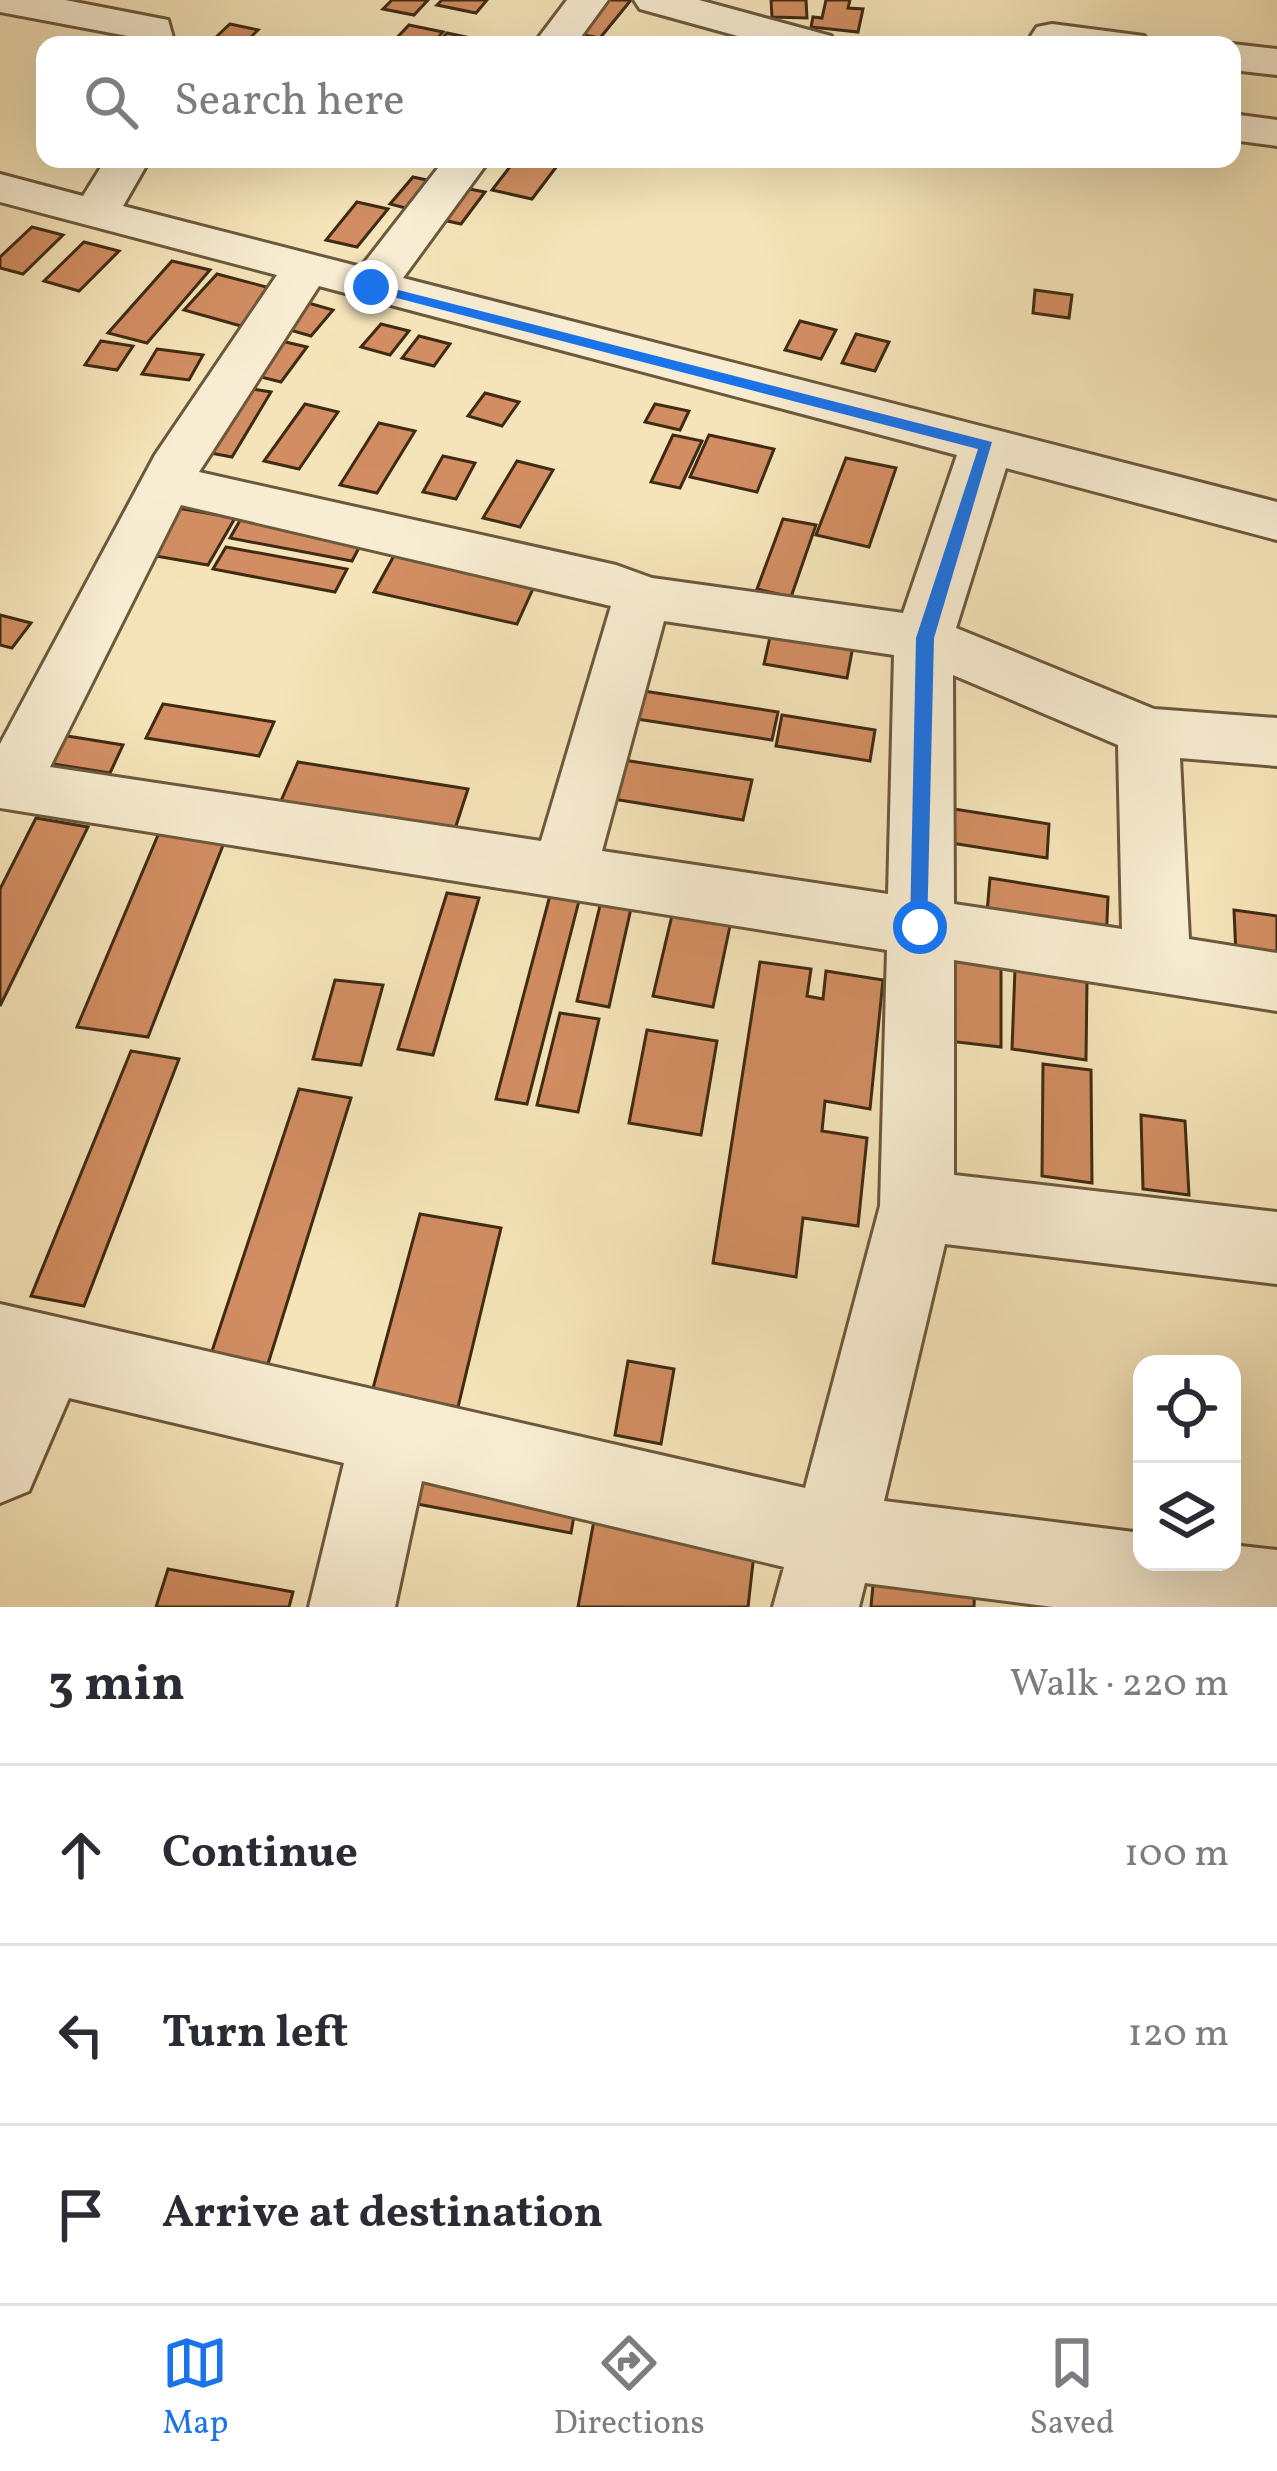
<!DOCTYPE html>
<meta charset="utf-8">
<style>
body{margin:0;font-family:Vollkorn,serif;background:#f2f2f3;color:#2b2b33}
.controls{position:absolute;right:36px;bottom:36px;display:grid;overflow:hidden;border-radius:24px;box-shadow:0 12px 48px #0002}
.controls button{width:108px;height:108px;display:grid;place-items:center;padding:0;border:0;border-bottom:3px solid #e1e1e2;background:#fff;color:#2b2b33;font:60px sans-serif}
.stop{position:absolute;width:36px;height:36px;margin:-27px;border:9px solid #1a73e8;border-radius:50%;background:#fff}
.stop.end{background:#1a73e8;border-color:#fff;box-shadow:0 3px 12px #0008}
.list{margin:0;padding:0;list-style:none}
h2{display:flex;justify-content:space-between;align-items:center;height:156px;margin:0;padding:0 48px;font-size:51px}
h2 small{font-size:39px;font-weight:400;color:#7c7c81}
.list li{display:grid;grid-template-columns:78px 1fr auto;gap:36px;align-items:center;box-sizing:border-box;height:180px;padding:0 48px;border-top:3px solid #e1e1e2}
.list b{display:block;font-size:45px;white-space:nowrap}
.list em{font-size:39px;font-style:normal;color:#7c7c81}
.icon{flex:none;width:66px;height:66px;fill:none;stroke:currentColor;stroke-width:2;stroke-linecap:round;stroke-linejoin:round}
.map{position:relative;flex:none;width:1277px;height:1607px;overflow:hidden}
.search{position:absolute;background:#fff;box-shadow:0 12px 48px #0002;left:36px;right:36px;top:36px;height:132px;display:flex;align-items:center;gap:30px;box-sizing:border-box;padding:0 42px;border-radius:24px;color:#7c7c81;font-size:45px}
.sheet{height:696px;background:#fff}
nav{display:flex;justify-content:space-around;align-items:center;box-sizing:border-box;height:168px;border-top:3px solid #e1e1e2;background:#fff;font-size:33px;color:#7c7c81}
nav a{display:grid;justify-items:center;gap:6px}
nav .on{color:#1a73e8}
.map>svg:first-child{display:block}
.building{fill:#d28e62;stroke:#3f2b13;stroke-width:3}
.lines{fill:none;stroke-linecap:round;stroke-linejoin:round}
.minor-casing{stroke:#6c593c;stroke-width:6}
.minor{fill:#f8edd2;fill-rule:evenodd}
.route{fill:#1a73e8}
</style>
<div class="map">
<svg width="1277" height="1607" viewBox="0 0 1277 1607">
<rect width="100%" height="100%" fill="#f5e4b9"/>
<filter id="stains"><feTurbulence type="fractalNoise" baseFrequency=".00167" numOctaves="4"/><feColorMatrix values="0 0 0 0 .2 0 0 0 0 .09 0 0 0 0 .02 0 0 0 .5 -.17"/></filter>
<radialGradient id="worn" r=".72"><stop offset=".6" stop-color="#630" stop-opacity="0"/><stop offset="1" stop-color="#630" stop-opacity=".3"/></radialGradient>
<!-- building -->
<g class="building">
<polygon points="392,0 428,0 414,15 383,9"/>
<polygon points="442,0 487,0 476,13 437,5"/>
<polygon points="600,0 631,0 600,38 573,33"/>
<polygon points="771,0 806,0 807,18 772,17"/>
<polygon points="826,0 850,0 848,8 863,9 858,32 811,27 813,17 822,18"/>
<polygon points="230,24 258,30 243,45 214,39"/>
<polygon points="409,25 443,32 431,45 390,45"/>
<polygon points="447,33 490,42 436,45"/>
<polygon points="516,159 557,166 532,199 492,190"/>
<polygon points="413,177 436,182 413,210 390,204"/>
<polygon points="459,187 485,192 461,224 434,218"/>
<polygon points="357,202 388,209 357,247 326,240"/>
<polygon points="32,227 63,235 23,274 0,268 0,257"/>
<polygon points="84,242 119,251 79,291 44,281"/>
<polygon points="172,261 210,270 147,343 108,333"/>
<polygon points="217,274 274,289 241,326 184,310"/>
<polygon points="1035,290 1072,295 1069,318 1033,313"/>
<polygon points="298,300 333,310 311,336 276,326"/>
<polygon points="800,321 836,330 821,359 785,350"/>
<polygon points="381,324 409,331 390,355 361,347"/>
<polygon points="856,334 889,342 875,371 842,363"/>
<polygon points="419,336 450,344 434,366 402,358"/>
<polygon points="264,337 307,347 281,382 237,371"/>
<polygon points="101,341 133,346 117,370 85,365"/>
<polygon points="157,349 203,355 189,380 142,374"/>
<polygon points="234,386 271,392 232,457 194,450"/>
<polygon points="485,393 519,402 502,426 468,416"/>
<polygon points="305,404 338,412 299,469 264,461"/>
<polygon points="655,404 689,411 680,430 645,422"/>
<polygon points="379,423 415,431 377,493 340,485"/>
<polygon points="673,435 702,441 680,488 651,482"/>
<polygon points="709,435 774,449 757,492 690,477"/>
<polygon points="443,456 475,463 456,499 423,492"/>
<polygon points="846,458 896,468 869,547 816,535"/>
<polygon points="517,461 553,470 520,527 483,518"/>
<polygon points="166,506 235,518 208,565 138,553"/>
<polygon points="242,517 363,540 352,561 230,538"/>
<polygon points="783,519 816,525 791,597 757,589"/>
<polygon points="226,547 347,569 335,592 213,569"/>
<polygon points="396,552 536,582 517,624 374,592"/>
<polygon points="0,615 31,623 12,648 0,645"/>
<polygon points="772,628 854,641 847,678 764,664"/>
<polygon points="631,689 778,712 772,740 624,717"/>
<polygon points="163,704 274,722 259,756 146,738"/>
<polygon points="782,715 875,730 870,761 776,746"/>
<polygon points="55,734 123,745 110,773 41,762"/>
<polygon points="617,759 752,780 743,820 607,798"/>
<polygon points="298,762 468,789 454,832 280,803"/>
<polygon points="954,809 1049,824 1047,858 951,843"/>
<polygon points="36,818 88,827 0,1006 0,889"/>
<polygon points="164,821 229,830 148,1037 77,1027"/>
<polygon points="990,878 1108,897 1106,944 986,924"/>
<polygon points="553,884 582,889 527,1104 496,1099"/>
<polygon points="604,889 634,895 609,1007 577,1001"/>
<polygon points="447,893 479,898 433,1055 398,1049"/>
<polygon points="1234,910 1277,916 1277,961 1236,955"/>
<polygon points="673,911 731,921 713,1007 653,996"/>
<polygon points="950,958 1001,964 1001,1047 948,1041"/>
<polygon points="760,962 811,969 807,996 823,999 826,971 883,980 870,1109 825,1101 822,1131 867,1138 858,1226 803,1218 796,1277 713,1263"/>
<polygon points="1015,969 1087,980 1086,1060 1012,1049"/>
<polygon points="335,980 383,985 361,1065 313,1059"/>
<polygon points="560,1013 599,1019 578,1112 537,1105"/>
<polygon points="647,1030 717,1041 701,1135 629,1123"/>
<polygon points="131,1051 179,1059 84,1306 31,1296"/>
<polygon points="1043,1064 1091,1070 1092,1183 1042,1176"/>
<polygon points="299,1089 351,1098 267,1367 210,1357"/>
<polygon points="1141,1115 1185,1121 1189,1195 1143,1189"/>
<polygon points="420,1214 501,1228 458,1407 372,1392"/>
<polygon points="628,1361 674,1369 661,1444 615,1435"/>
<polygon points="408,1451 580,1482 571,1533 396,1500"/>
<polygon points="595,1515 755,1545 748,1607 578,1607"/>
<polygon points="875,1562 975,1580 974,1607 871,1607"/>
<polygon points="168,1569 293,1592 289,1607 156,1607"/>
</g>
<g class="lines">
<!-- minor casing -->
<g class="minor-casing">
<g id="minor">
<polygon points="0,0 65,0 168,20 175,45 133,45 133,37 0,12"/>
<polygon points="567,0 608,0 575,45 533,45"/>
<polygon points="634,0 699,0 831,36 837,45 770,45 640,9"/>
<polygon points="1052,24 1144,36 1150,45 1037,45 1031,36 1037,27"/>
<polygon points="1232,44 1277,49 1277,75 1232,70"/>
<polygon points="1232,114 1277,120 1277,146 1232,140"/>
<path d="M106,159h44l-27,47 238,61 84,-108h45l-87,119 874,224v38l-271,-72 -50,160 198,81 123,9v48l-97,-8 9,181 88,14v58l-323,-51v215l323,37v72l-332,-40 -61,257 258,32v29h90v-17l45,5v57h-224l-188,-24 -6,24h-86l11,-40 -362,-86 -27,126h-86l35,-144 -275,-65 -40,93 -29,12v-199l805,184 75,-282 7,-256 -887,-142v-64l155,-289 122,-180 -277,-73v-28l83,22zM319,286l638,169 -54,158 -251,-35 -36,-13 -417,-93zM181,505l430,101 -70,235 -491,-74zM664,621l230,34 -6,239 -286,-43zM953,675l165,70 4,184 -168,-25z"/>
</g>
</g>
<!-- minor -->
<use href="#minor" class="minor"/>
</g>
<!-- route -->
<polygon class="route" points="371,283 992,442 934,638 927,933 920,936 910,927 916,638 978,449 366,290"/>
<rect width="100%" height="100%" filter="url(#stains)"/>
<rect width="100%" height="100%" fill="url(#worn)"/>
</svg>
<div class="controls">
<button><svg class="icon" aria-label="locate" viewBox="0 0 24 24"><circle cx="12" cy="12" r="6"/><path d="M12 2v4M12 18v4M2 12h4M18 12h4"/></svg></button>
<button><svg class="icon" aria-label="layers" viewBox="0 0 24 24"><path d="M12 4l9 5-9 5-9-5zM3 14l9 5 9-5"/></svg></button>
</div>
<div class="stop" style="left:920px;top:927px"></div>
<div class="stop end" style="left:371px;top:287px"></div>
<div class="search"><svg class="icon" aria-label="search" viewBox="0 0 24 24"><circle cx="10" cy="10" r="6"/><path d="M15 15l6 6"/></svg>Search here</div>
</div>
<section class="sheet">
<h2>3 min<small>Walk · 220 m</small></h2>
<ul class="list">
<li><svg class="icon" aria-label="ahead" viewBox="0 0 24 24"><path d="M12 20V5M6 11l6-6 6 6"/></svg><div><b>Continue</b></div><em>100 m</em></li>
<li><svg class="icon" aria-label="left" viewBox="0 0 24 24"><path d="M17 20v-9H6M10 6l-5 5 5 5"/></svg><div><b>Turn left</b></div><em>120 m</em></li>
<li><svg class="icon" aria-label="arrive" viewBox="0 0 24 24"><path d="M6 21V4h12l-3 4 3 4H6"/></svg><div><b>Arrive at destination</b></div></li>
</ul>
</section>
<nav>
<a class="on"><svg class="icon" aria-label="map" viewBox="0 0 24 24"><path d="M3 6l6-2 6 2 6-2v14l-6 2-6-2-6 2zM9 4v14M15 6v14"/></svg>Map</a>
<a><svg class="icon" aria-label="directions" viewBox="0 0 24 24"><path d="M12 3l9 9-9 9-9-9zM9 14v-3h6M13 9l2 2-2 2"/></svg>Directions</a>
<a><svg class="icon" aria-label="saved" viewBox="0 0 24 24"><path d="M7 4h10v16l-5-4-5 4z"/></svg>Saved</a>
</nav>
